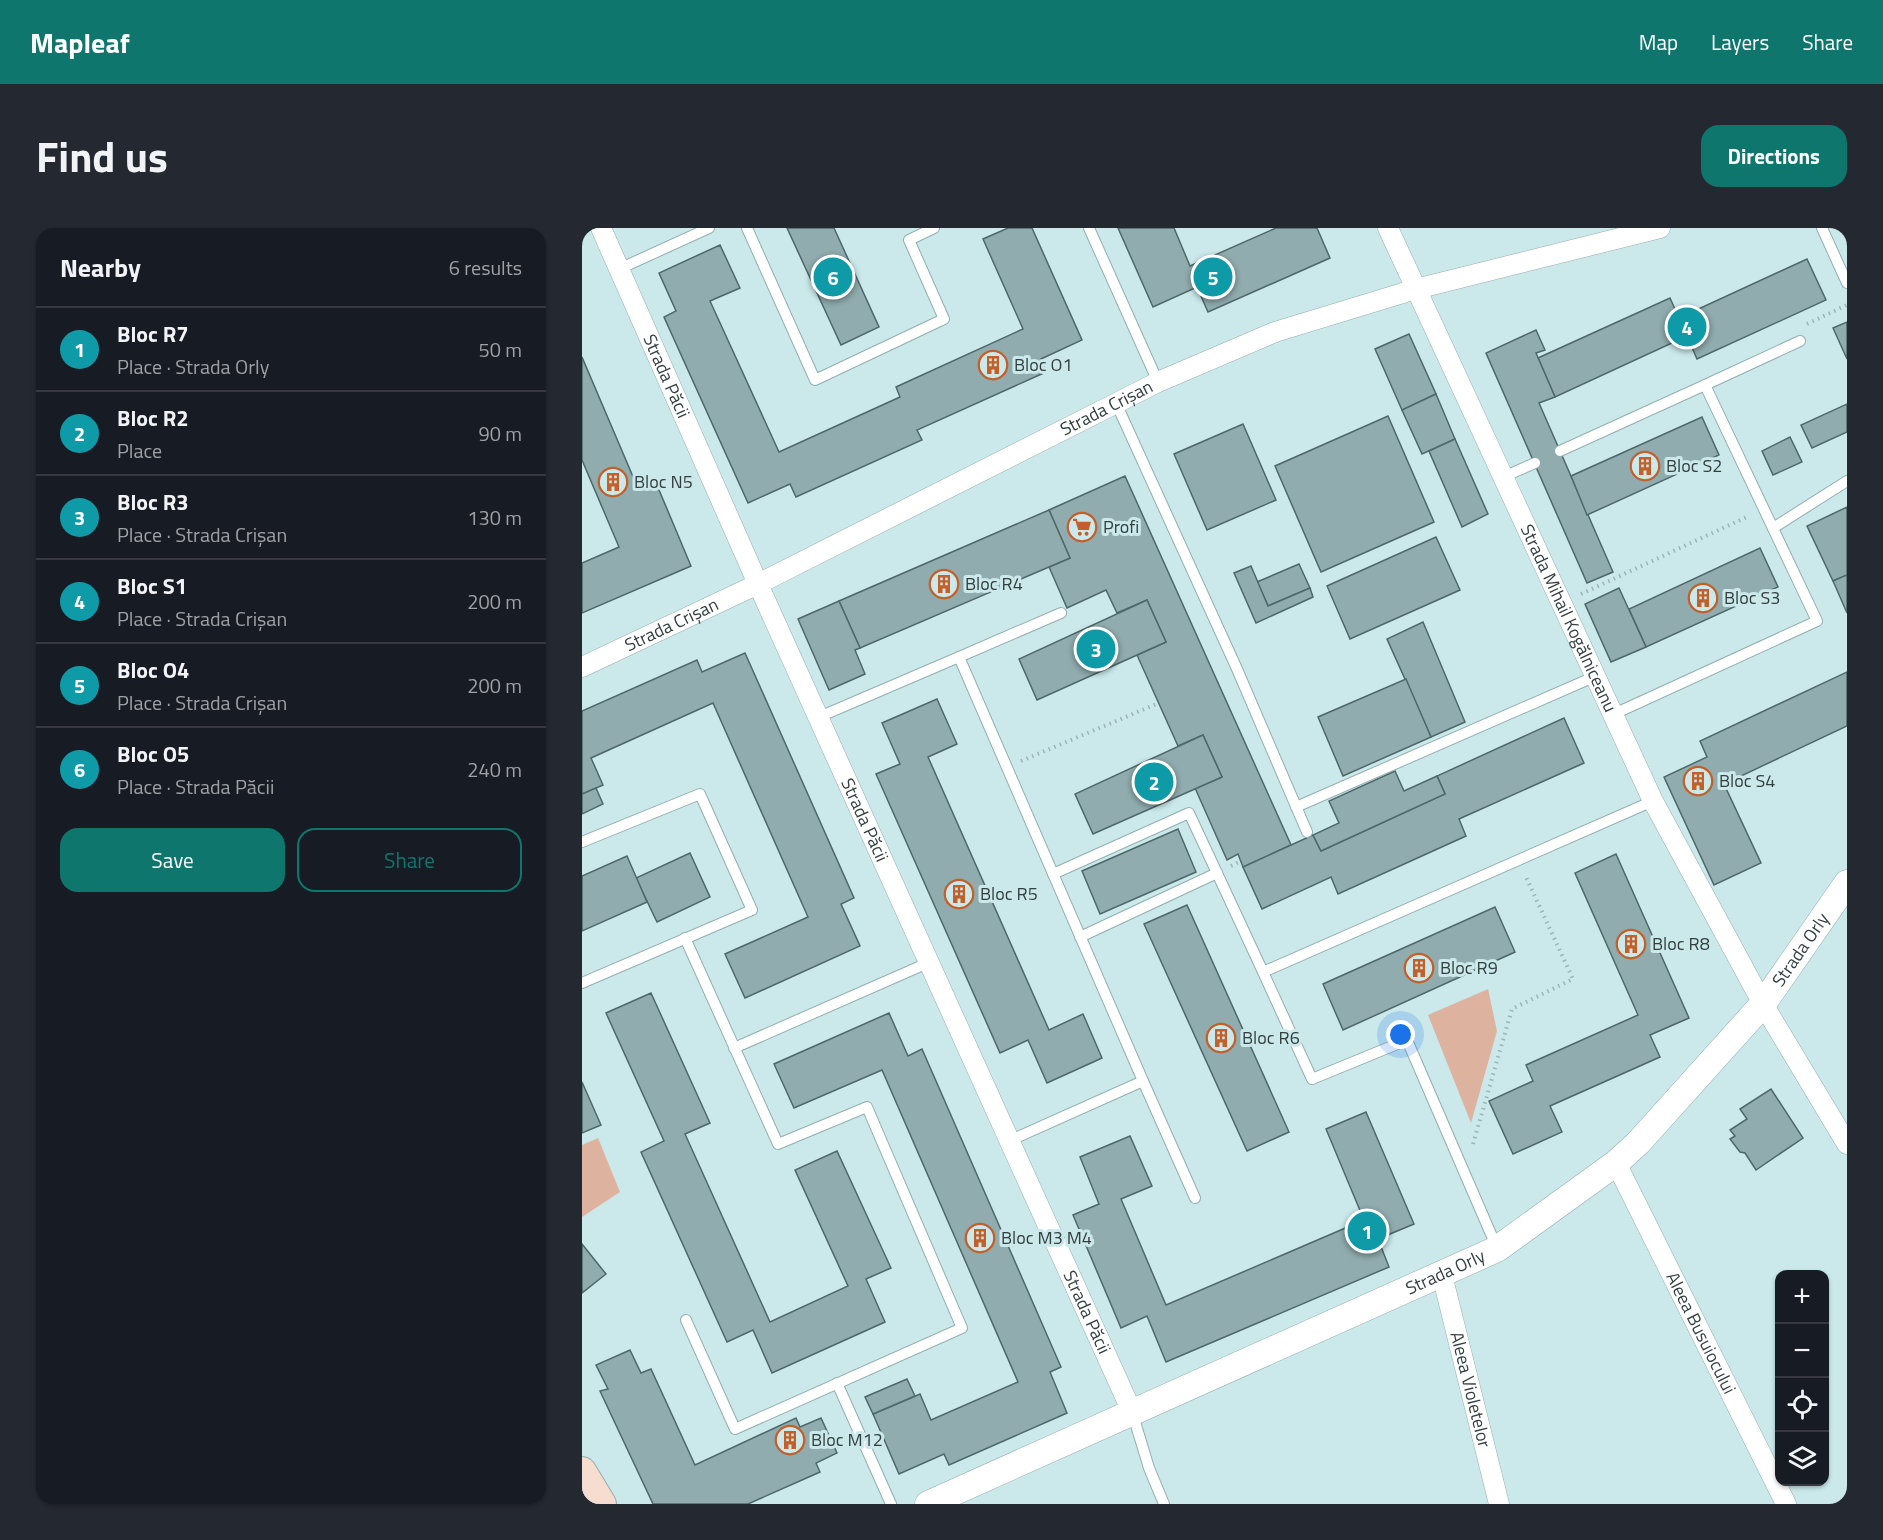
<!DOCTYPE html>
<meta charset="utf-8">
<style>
body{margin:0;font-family:"Titillium Web",sans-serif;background:#242831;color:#f1f3f6}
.controls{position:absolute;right:18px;bottom:18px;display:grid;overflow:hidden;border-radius:12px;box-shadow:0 2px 4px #0004}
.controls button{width:54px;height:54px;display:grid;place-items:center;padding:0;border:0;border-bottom:2px solid #363941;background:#171b24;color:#f1f3f6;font:30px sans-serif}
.you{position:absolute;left:819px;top:807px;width:21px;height:21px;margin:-15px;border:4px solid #fff;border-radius:50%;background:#1a73e8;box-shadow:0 0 0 9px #1a73e833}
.badge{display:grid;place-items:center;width:39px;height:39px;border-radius:50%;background:#0f766e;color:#fff;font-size:20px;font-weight:700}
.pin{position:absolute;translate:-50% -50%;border:3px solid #fff;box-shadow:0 2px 6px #0006}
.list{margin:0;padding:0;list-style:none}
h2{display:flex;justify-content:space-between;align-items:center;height:78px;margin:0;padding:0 24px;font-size:26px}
h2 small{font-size:20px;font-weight:400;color:#9ea1a6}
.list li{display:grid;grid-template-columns:39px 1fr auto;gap:18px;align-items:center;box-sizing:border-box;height:84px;padding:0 24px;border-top:2px solid #363941}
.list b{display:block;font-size:22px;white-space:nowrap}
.list p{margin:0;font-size:20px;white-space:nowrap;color:#9ea1a6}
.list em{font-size:20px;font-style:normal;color:#9ea1a6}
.actions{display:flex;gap:12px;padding:18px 24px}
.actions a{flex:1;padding:14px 0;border:2px solid #0f766e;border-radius:18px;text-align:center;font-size:21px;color:#0f766e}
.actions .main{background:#0f766e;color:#fff}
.icon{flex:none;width:33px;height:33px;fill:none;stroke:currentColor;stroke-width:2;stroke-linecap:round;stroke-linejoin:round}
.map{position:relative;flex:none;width:1265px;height:1276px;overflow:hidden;border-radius:18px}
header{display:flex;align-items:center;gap:36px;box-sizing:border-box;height:84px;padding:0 30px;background:#0f766e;color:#fff}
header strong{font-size:28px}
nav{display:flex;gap:33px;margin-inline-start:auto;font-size:21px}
.intro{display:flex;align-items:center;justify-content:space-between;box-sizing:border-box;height:144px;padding:0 36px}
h1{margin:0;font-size:42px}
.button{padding:15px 27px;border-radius:18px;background:#0f766e;color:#fff;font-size:21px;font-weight:700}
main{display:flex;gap:36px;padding:0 36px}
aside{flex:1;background:#171b24;border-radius:18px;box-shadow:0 2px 4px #0004}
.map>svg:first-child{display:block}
.green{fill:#ddb3a0}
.building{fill:#90acae;stroke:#4e686a;stroke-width:1.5}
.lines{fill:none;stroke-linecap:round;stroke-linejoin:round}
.service-casing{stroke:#92aeb0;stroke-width:12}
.minor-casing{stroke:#92aeb0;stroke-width:21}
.tertiary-casing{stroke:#92aeb0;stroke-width:27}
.secondary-casing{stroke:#92aeb0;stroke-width:30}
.path{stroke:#9cb4b6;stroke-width:4;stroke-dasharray:1.5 4.5;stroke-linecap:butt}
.service{stroke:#fff;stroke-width:10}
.minor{stroke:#fff;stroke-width:20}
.tertiary{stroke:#fff;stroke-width:26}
.secondary{stroke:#f7dcd0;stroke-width:28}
.labels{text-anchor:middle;stroke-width:6;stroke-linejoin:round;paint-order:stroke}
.poi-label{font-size:18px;fill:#333f3f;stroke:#cbe9eb;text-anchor:start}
.street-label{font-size:18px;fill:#333f3f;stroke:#cbe9eb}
</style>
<header>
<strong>Mapleaf</strong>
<nav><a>Map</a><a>Layers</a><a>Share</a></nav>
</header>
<div class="intro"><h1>Find us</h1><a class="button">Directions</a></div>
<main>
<aside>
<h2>Nearby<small>6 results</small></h2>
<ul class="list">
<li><span class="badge" style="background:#0f9aa8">1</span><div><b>Bloc R7</b><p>Place · Strada Orly</p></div><em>50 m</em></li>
<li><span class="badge" style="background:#0f9aa8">2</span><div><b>Bloc R2</b><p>Place</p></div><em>90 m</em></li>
<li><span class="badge" style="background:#0f9aa8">3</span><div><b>Bloc R3</b><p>Place · Strada Crișan</p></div><em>130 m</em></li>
<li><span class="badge" style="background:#0f9aa8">4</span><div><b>Bloc S1</b><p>Place · Strada Crișan</p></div><em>200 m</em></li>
<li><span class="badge" style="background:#0f9aa8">5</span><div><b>Bloc O4</b><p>Place · Strada Crișan</p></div><em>200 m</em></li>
<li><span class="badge" style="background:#0f9aa8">6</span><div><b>Bloc O5</b><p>Place · Strada Păcii</p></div><em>240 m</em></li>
</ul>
<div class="actions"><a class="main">Save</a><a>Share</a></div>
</aside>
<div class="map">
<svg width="1265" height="1276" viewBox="0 0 1265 1276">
<rect width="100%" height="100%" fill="#cbe9eb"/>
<!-- green -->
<g class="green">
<polygon points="906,761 915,803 889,895 846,787"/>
<polygon points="16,910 38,964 0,989 0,917"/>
</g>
<!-- building -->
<g class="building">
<polygon points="205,0 252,0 297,99 259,117"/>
<polygon points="426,0 450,0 500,112 459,131 464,144 335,202 340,212 214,269 208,256 166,275 82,89 94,83 77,45 138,17 158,60 128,73 197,224 318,169 314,159 441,101 401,11"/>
<polygon points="536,0 592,0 608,38 694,0 735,0 748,30 626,84 615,59 571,79"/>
<polygon points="1225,31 1244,72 1115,131 1105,108 973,169 956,130 1088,70 1097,90"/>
<polygon points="1265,94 1265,131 1251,100"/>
<polygon points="954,102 963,122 954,125 973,169 957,175 1031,344 1005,355 904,125"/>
<polygon points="827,106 854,166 820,182 793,121"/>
<polygon points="0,129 55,258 72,250 109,338 0,385 0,335 37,319 0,232"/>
<polygon points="854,166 873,211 840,226 820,182"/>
<polygon points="1265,176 1265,204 1230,220 1219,197"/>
<polygon points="806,188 852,294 739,344 693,238"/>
<polygon points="1120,189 1137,227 1005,287 989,248"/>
<polygon points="661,196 694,272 625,302 592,226"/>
<polygon points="1208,209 1220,234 1191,247 1180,223"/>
<polygon points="873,211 906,286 880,299 847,223"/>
<polygon points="543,248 709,617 661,639 656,626 645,632 613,560 640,549 621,507 596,518 555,427 584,414 565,372 535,385 524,362 485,380 467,339 488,330 467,282"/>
<polygon points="1265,279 1265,347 1251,353 1225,298"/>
<polygon points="467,282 488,330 278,420 257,373"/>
<polygon points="854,309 878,362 768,411 745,358"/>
<polygon points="1178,320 1196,359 1064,419 1047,381"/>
<polygon points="717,336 728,360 686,378 675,354"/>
<polygon points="669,338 686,378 728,360 731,369 674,395 652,345"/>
<polygon points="1265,347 1265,385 1251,353"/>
<polygon points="1037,360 1064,419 1029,434 1003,376"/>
<polygon points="565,372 584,414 455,472 437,431"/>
<polygon points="257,373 278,420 273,422 283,446 247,462 216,391"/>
<polygon points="841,394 883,494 849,509 805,411"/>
<polygon points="163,425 272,670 259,676 278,718 163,770 143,726 226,689 131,475 9,530 21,557 0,566 0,483 115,432 120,444"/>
<polygon points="1265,444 1265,498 1142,556 1179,635 1132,657 1082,549 1125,529 1118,513"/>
<polygon points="824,451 849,509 761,548 736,489"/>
<polygon points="355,471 375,516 346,529 467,802 501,786 520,830 465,855 446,812 418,825 294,546 318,536 300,495"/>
<polygon points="982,490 1002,535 877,591 884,608 756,666 749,649 680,681 661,639 731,607 739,623 863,566 855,548"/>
<polygon points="621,507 640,549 511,606 493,566"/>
<polygon points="813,543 822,563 855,548 863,566 739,623 731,607 757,595 747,573"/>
<polygon points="14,560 21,576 0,586 0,566"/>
<polygon points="596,601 614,644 518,686 500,643"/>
<polygon points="108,625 128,669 75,694 54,650"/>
<polygon points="1034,626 1107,790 1068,807 1078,829 968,878 980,904 931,926 907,873 951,853 944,837 1056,787 993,645"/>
<polygon points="45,628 65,674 0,703 0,648"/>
<polygon points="605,677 707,904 665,923 562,696"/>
<polygon points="913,679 933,724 761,802 741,756"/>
<polygon points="69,765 128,895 103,906 188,1094 266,1058 213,942 255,923 309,1040 284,1051 303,1094 190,1145 171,1102 145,1114 59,924 82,913 24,785"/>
<polygon points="307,785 326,828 340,821 479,1139 468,1144 485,1185 367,1237 362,1226 317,1246 291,1186 338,1166 349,1192 436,1154 300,842 212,880 192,836"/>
<polygon points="0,854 19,897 0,905"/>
<polygon points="1189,861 1221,910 1174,942 1163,925 1158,924 1148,911 1153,908 1148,902 1165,891 1158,881"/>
<polygon points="784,884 832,996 796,1011 807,1039 584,1134 565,1088 539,1100 491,987 517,976 498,929 548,908 570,958 539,971 584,1077 782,992 744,901"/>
<polygon points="0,1016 24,1046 0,1065"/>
<polygon points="48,1122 59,1145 69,1141 113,1237 214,1190 218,1199 239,1190 255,1225 234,1235 238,1244 166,1276 71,1276 18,1163 26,1161 14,1137"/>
<polygon points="325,1151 333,1168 291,1186 283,1169"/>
</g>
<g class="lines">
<!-- service casing -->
<g class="service-casing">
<g id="service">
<polyline points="165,0 233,152 362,91 327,12 352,0"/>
<polyline points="507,0 576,154"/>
<polyline points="1240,0 1265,55"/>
<polyline points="37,41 127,0"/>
<polyline points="534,175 655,441 725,604"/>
<polyline points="978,223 1123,157"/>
<polyline points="921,249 953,235"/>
<polyline points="1191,300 1265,253"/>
<polyline points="377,429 479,385"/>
<polyline points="1032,486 1235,393 1123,157 1218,113"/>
<polyline points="237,489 377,429 561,853 429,912"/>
<polyline points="714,579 1014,448"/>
<polyline points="0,614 118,566 170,682 0,755"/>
<polyline points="635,645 681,744"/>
<polyline points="471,646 607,585 635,645 498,709"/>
<polyline points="103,710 196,916 285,879 380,1100 153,1201 104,1092"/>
<polyline points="152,820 348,734"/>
<polyline points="561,853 613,970"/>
<polyline points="915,1020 825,812 730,851 681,744 1071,573"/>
<polyline points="255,1155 309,1276"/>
<polyline points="550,1184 567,1240 582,1276"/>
</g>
</g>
<!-- minor casing -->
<g class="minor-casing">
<g id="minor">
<path id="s1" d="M19,0l157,356 374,828"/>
<path id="s2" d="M806,0l265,573 110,203 84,140"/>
<path id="s3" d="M0,439l176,-83 400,-202 117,-50 141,-43 244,-61"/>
<path id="s4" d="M1034,935l170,341"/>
<path id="s5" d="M860,1047l57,229"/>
</g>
</g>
<!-- tertiary casing -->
<g class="tertiary-casing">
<g id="tertiary">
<path id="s6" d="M346,1276l569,-255 119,-86 22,-20 125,-139 84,-121"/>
</g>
</g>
<!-- secondary casing -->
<g class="secondary-casing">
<polyline id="secondary" points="0,1243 20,1276"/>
</g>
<!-- path -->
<g class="path">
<polyline points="1225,96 1265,77"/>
<polyline points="999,366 1167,288"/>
<polyline points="439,533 577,475"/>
<polyline points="649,638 659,633"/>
<polyline points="891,916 930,781 991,751 943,647"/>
</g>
<!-- service -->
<use href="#service" class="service"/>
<!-- minor -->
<use href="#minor" class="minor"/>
<!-- tertiary -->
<use href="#tertiary" class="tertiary"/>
<!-- secondary -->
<use href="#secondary" class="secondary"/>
</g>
<!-- icons -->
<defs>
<g id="building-ring" transform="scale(1.5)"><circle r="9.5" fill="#cbe9eb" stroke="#c35f29" stroke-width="1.5"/><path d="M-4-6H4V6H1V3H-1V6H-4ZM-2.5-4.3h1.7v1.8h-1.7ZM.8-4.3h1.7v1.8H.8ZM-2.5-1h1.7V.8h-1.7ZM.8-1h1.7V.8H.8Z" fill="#c35f29"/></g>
<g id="supermarket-ring" transform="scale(1.5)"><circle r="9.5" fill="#cbe9eb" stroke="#c35f29" stroke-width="1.5"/><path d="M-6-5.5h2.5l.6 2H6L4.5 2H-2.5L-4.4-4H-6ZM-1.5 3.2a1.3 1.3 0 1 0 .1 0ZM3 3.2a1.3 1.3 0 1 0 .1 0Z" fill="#c35f29"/></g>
</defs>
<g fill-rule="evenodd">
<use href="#building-ring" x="411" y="137"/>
<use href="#building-ring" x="1063" y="238"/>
<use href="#building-ring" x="31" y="254"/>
<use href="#supermarket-ring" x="500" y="299"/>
<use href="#building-ring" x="362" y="356"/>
<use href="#building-ring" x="1121" y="370"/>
<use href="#building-ring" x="1116" y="553"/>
<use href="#building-ring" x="377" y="666"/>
<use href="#building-ring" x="1049" y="716"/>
<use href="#building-ring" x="837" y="740"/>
<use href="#building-ring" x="639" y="810"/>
<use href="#building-ring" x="398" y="1010"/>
<use href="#building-ring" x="208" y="1212"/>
</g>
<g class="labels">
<!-- poi labels -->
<g class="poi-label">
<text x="432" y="143">Bloc O1</text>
<text x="1084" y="244">Bloc S2</text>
<text x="52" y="260">Bloc N5</text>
<text x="521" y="305">Profi</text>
<text x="383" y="362">Bloc R4</text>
<text x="1142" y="376">Bloc S3</text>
<text x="1137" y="559">Bloc S4</text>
<text x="398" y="672">Bloc R5</text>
<text x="1070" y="722">Bloc R8</text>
<text x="858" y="746">Bloc R9</text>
<text x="660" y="816">Bloc R6</text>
<text x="419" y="1016">Bloc M3 M4</text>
<text x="229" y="1218">Bloc M12</text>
</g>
<!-- street labels -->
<g class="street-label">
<text dy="6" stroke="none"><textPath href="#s1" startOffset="162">Strada Păcii</textPath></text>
<text dy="6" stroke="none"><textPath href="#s3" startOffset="585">Strada Crișan</textPath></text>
<text dy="6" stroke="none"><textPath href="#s2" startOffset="430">Strada Mihail Kogălniceanu</textPath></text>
<text dy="6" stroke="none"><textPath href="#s3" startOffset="99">Strada Crișan</textPath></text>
<text dy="6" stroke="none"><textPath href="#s1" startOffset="648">Strada Păcii</textPath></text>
<text dy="6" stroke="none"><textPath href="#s6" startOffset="1053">Strada Orly</textPath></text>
<text dy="6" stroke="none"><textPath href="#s6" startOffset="567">Strada Orly</textPath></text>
<text dy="6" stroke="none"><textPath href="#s1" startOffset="1188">Strada Păcii</textPath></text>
<text dy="6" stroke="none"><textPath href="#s4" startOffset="190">Aleea Busuiocului</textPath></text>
<text dy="6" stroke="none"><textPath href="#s5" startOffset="118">Aleea Violetelor</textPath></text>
</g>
</g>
</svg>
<div class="controls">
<button>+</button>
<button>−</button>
<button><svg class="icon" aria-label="locate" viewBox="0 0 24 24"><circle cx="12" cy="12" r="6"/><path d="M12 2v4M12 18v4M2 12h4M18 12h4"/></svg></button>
<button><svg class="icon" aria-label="layers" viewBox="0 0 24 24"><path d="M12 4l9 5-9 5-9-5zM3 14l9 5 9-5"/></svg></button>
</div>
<div class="you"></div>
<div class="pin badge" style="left:785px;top:1003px;background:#0f9aa8">1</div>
<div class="pin badge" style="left:572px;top:554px;background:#0f9aa8">2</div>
<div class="pin badge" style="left:514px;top:421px;background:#0f9aa8">3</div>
<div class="pin badge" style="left:1105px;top:99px;background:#0f9aa8">4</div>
<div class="pin badge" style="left:631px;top:49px;background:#0f9aa8">5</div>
<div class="pin badge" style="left:251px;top:49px;background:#0f9aa8">6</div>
</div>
</main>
